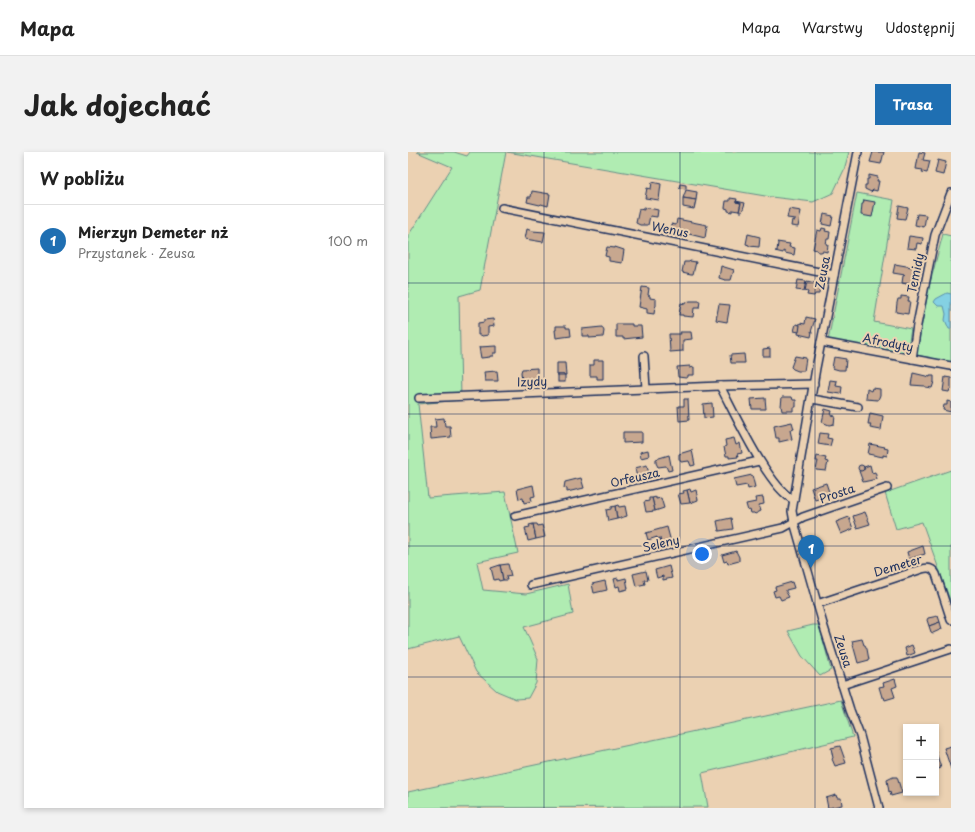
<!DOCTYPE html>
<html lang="pl">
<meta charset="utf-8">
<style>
body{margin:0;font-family:"Playpen Sans",sans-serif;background:#f2f2f2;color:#222}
.controls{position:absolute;right:12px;bottom:12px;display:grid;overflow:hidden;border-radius:0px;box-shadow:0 2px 6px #0003}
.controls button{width:36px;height:36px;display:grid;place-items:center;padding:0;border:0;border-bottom:1px solid #e0e0e0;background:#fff;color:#222;font:20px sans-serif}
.you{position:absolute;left:294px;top:402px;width:14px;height:14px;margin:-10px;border:3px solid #fff;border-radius:50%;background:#1a73e8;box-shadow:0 0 0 6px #1a73e833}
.badge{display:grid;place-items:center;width:26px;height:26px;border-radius:50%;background:#1f6fb2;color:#fff;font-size:13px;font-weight:700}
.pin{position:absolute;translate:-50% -33px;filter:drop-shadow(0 1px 2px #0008)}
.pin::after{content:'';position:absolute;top:21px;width:14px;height:12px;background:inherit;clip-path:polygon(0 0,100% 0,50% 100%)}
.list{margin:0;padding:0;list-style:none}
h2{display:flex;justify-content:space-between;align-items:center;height:52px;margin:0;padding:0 16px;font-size:17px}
h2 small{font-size:13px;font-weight:400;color:#767676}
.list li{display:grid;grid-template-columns:26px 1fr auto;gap:12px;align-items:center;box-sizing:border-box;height:72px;padding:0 16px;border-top:1px solid #e0e0e0}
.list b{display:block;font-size:15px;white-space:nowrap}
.list p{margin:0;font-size:13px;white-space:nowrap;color:#767676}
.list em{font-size:13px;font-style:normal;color:#767676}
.map{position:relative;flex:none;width:543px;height:656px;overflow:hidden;border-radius:0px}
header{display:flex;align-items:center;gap:24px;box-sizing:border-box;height:56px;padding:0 20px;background:#fff;border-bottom:1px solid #e0e0e0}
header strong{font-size:19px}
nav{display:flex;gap:22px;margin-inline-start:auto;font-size:14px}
.intro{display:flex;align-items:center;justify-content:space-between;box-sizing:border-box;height:96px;padding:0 24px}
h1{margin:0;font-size:28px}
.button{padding:10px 18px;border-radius:0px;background:#1f6fb2;color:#fff;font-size:14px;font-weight:700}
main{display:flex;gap:24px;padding:0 24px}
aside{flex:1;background:#fff;border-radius:0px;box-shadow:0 2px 6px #0003}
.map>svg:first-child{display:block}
.green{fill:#b0ecb2;stroke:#668e88}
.water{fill:#84d1e3;stroke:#5a90ae}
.building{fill:#c7a78f;stroke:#1b2f5e}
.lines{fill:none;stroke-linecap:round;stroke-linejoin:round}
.minor-casing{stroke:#1b2f5e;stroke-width:10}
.minor{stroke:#ebd1b2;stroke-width:7}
.grid{fill:none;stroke:#1b2f5e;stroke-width:1;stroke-opacity:0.55}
.labels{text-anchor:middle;stroke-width:4;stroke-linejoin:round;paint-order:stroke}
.street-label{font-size:12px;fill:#1b2f5e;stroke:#ebd1b2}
</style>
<header>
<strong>Mapa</strong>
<nav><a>Mapa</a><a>Warstwy</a><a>Udostępnij</a></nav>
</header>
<div class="intro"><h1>Jak dojechać</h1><a class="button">Trasa</a></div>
<main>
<aside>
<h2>W pobliżu<small></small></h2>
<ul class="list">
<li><span class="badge">1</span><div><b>Mierzyn Demeter nż</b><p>Przystanek · Zeusa</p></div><em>100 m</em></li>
</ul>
</aside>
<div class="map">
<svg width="543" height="656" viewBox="0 0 543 656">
<rect width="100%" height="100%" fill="#ebd1b2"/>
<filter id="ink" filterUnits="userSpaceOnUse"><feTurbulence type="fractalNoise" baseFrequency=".025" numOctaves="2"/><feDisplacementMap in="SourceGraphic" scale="8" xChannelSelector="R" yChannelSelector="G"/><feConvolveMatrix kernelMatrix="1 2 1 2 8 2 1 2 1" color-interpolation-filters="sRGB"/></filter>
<g filter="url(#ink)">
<!-- green -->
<g class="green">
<polygon points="9,0 46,0 59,4 62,0 98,0 72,138 51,144 53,248 10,252 20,346 97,340 110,401 69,410 75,438 118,442 160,432 165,462 116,475 130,507 128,531 120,546 108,547 89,539 68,520 51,484 0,497 0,84 44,15"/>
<polygon points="99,0 441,0 436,18 425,41 405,50 363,45"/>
<polygon points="449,41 486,48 466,170 503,177 499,201 420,189"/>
<polygon points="535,82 543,84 543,210 508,203 521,135"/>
<polygon points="543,318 543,451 514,370 488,377 477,341"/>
<polygon points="405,473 411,473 423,518 412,524 394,504 380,479"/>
<polygon points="433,548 445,585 294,621 300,655 0,656 0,640"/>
</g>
<!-- water -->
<polygon class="water" points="539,141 543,142 543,177 541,177 537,168 538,162 536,154 530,154 526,150 528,147"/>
<!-- building -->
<g class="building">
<polygon points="465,0 476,0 473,12 462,10"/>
<polygon points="511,0 517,1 515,8 522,9 519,21 514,20 515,18 508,17"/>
<polygon points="530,8 538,10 535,23 527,21"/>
<polygon points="461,23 470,25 469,29 471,29 469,39 465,38 463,40 457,37 457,33 459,33 459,27 461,27"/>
<polygon points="244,30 253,32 251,48 237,46 239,36 243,37"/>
<polygon points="272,32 278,33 278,37 271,36"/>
<polygon points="278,38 289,40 288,48 275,46"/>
<polygon points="124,39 142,42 140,54 133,52 132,53 119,50 120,45 123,45"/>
<polygon points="275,46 288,48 286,57 275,55"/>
<polygon points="322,46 329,47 328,50 333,51 331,59 324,58 324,60 320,59 320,57 317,56 318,49 322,49"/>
<polygon points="456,48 467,50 464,65 453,63 454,52 455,52"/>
<polygon points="328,49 337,51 334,60 331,60 333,51 328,50"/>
<polygon points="491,54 500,56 497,67 489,66"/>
<polygon points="236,55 250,58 249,65 242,64 240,73 232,73 228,71 231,57 236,58"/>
<polygon points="381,57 393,59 390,75 383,74 384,68 387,69 387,67 379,66"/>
<polygon points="416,62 425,64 423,74 414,72"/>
<polygon points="509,62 518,63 516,75 507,73"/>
<polygon points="269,67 299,73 297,86 281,82 278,82 277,81 262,79 263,72 268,73"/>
<polygon points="414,76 418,77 417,79 422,80 421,87 419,87 418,92 420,93 419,100 415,99 413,100 410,100 409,98 405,97 409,78 413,79"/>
<polygon points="119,77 124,79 137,80 135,90 117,87"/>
<polygon points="340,82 352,85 351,95 341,94 341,93 338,92"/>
<polygon points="501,84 515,86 514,92 509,91 508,97 499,96"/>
<polygon points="369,90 382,92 381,95 387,96 386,103 377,101 377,100 375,99 375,101 367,99 369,99 370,91"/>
<polygon points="199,95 207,96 207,95 216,98 214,111 201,109 201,105 197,104"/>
<polygon points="282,109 288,110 285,122 283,122 274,120 276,110 281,110"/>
<polygon points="487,112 509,116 508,123 505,123 505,126 506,127 503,133 494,131 495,124 497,123 485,121"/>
<polygon points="313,114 326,118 323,128 317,128 311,126"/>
<polygon points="390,128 398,129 396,139 388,138"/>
<polygon points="399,129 412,132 411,142 407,142 406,144 399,143 400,140 397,139"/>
<polygon points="234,135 241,136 240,143 242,144 242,146 248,147 248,154 247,155 246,162 239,161 239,157 231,155"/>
<polygon points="493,144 501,145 500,149 502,149 500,162 488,160 489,151 490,147 493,147"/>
<polygon points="282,149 292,149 291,156 286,156 285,165 275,164 275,163 271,163 273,151 277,152 278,150"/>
<polygon points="311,152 322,153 319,170 308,168"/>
<polygon points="398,165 407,167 403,180 404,180 403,185 390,182 392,171 397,172"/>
<polygon points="85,167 86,174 80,175 80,183 74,184 73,183 70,183 70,171 76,170 76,168"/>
<polygon points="208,172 224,172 224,174 233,174 234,185 215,187 215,185 208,185"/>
<polygon points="388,172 392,173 391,180 386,179"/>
<polygon points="148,174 158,174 158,176 162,176 163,184 148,186 147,178 148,178"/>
<polygon points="194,175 196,179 195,185 181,186 181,184 174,184 174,177"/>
<polygon points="272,180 283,180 284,187 275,188 275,199 262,200 261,182 273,182"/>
<polygon points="88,194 88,201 85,201 85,204 82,204 82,205 73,206 71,195"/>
<polygon points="362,196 362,204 355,204 355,197"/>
<polygon points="336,202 337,211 323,211 322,203"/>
<polygon points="387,204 398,206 396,219 390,219 385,217 383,215"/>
<polygon points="426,205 438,207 437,218 431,218 424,216"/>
<polygon points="186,208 195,208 195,227 189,227 189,224 182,224 182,213 186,213"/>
<polygon points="149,211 157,211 158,223 149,223"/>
<polygon points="282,214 282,216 286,215 286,223 280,223 280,225 278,226 270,225 269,215"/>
<polygon points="129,216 129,228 120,228 120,230 114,230 113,220 114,217"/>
<polygon points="89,219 90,229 77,229 76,220"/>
<polygon points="505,221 522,225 522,224 526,224 526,230 524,236 517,235 517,234 503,233"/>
<rect x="150" y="223" width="7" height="7"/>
<polygon points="537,225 543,226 543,238 542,237 541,240 535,239"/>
<polygon points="422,228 429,229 428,234 434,235 433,242 420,240"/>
<polygon points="464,236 472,237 472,243 470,248 458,247 459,237 463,239"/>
<polygon points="374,245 384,245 385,248 388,248 388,255 385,255 385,259 374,259 373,254"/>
<polygon points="357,246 358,257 344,257 343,247"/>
<polygon points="276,247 280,247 281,268 271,269 270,254 276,254"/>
<polygon points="539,249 543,250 543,260 535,258 536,253 539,253"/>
<polygon points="304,251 305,265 296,266 295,252"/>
<polygon points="417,257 424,259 423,263 427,264 426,272 421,273 414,270"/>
<polygon points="462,261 475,264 473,278 462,276 463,272 460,272"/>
<polygon points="36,266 37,274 42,274 43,285 23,287 22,275 28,275 27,267"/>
<polygon points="384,270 386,277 382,278 384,287 371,290 371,286 368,286 366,274"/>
<polygon points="215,280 234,280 234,290 215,291"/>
<polygon points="412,281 420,282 419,286 424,287 422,294 410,292"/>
<polygon points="326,286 328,293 332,291 334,301 329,302 330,305 321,306 321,304 318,304 316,295 318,294 317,288"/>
<polygon points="462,292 477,295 476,296 480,297 479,304 475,303 475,305 460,302"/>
<polygon points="240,298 241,304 233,306 232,300"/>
<polygon points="284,298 287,313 283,314 281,309 273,310 271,307 271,302"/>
<polygon points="261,303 264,318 260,319 258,314 250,315 248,311 248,307"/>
<polygon points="409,304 418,306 417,309 420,310 418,319 408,318 410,309 408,309"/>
<polygon points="239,313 241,323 229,326 227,316"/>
<polygon points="462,313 464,321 467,320 469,327 455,330 451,319 457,317 456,315"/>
<circle cx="453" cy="316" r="3"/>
<polygon points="344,323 347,335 340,337 339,333 328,335 326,327"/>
<polygon points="173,326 176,336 159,340 159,337 156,336 157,330"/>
<polygon points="418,331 422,343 407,348 403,336"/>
<polygon points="125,333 127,344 123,345 124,349 116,351 115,346 111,347 109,337"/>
<polygon points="282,337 283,340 288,338 290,348 282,351 279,338"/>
<polygon points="279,338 282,351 273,352 270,342 276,341 275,339"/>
<polygon points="248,345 248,347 253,346 256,356 247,359 244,346"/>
<polygon points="355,345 356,352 351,353 353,359 347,362 346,361 343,361 342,358 340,359 338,352 348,350 347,346"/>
<polygon points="241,346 244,346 247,359 238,360 236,350 241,349"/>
<polygon points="210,353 211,355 217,354 219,364 209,367 207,354"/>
<polygon points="207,354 209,367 200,369 198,358 203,357 203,355"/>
<polygon points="457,360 462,372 449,376 445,364"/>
<polygon points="441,365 445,377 433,382 428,370"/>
<polygon points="323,366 325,377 311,379 309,369"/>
<polygon points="125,372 128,387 120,389 117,376 122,375 121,373"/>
<polygon points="125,372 129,372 130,374 134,373 137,385 128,387"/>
<polygon points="259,375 263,390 253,392 252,386 249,387 249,385 240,388 238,381"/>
<polygon points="515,394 517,402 501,407 499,400"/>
<polygon points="328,399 331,405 331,409 320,412 319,409 316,410 314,403"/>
<polygon points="100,412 103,424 98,425 99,428 95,428 92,413"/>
<polygon points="92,413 95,428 91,429 90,427 86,428 83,416"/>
<polygon points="261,414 264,426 255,428 255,424 249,426 247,418"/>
<polygon points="238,419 240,428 236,428 237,432 228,434 225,422"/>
<polygon points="210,426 210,428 218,426 220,437 212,439 211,434 208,435 206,427"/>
<polygon points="197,429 199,438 186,441 184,432"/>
<polygon points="384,430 386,436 378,438 378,440 381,445 373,448 371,444 367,445 365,439 368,438 367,435"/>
<polygon points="530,464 532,470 521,474 519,468 520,466"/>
<polygon points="532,470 534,477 525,481 523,480 521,474"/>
<polygon points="454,487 456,493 457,493 459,497 461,508 450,511 444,489"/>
<polygon points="504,493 507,501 499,504 497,496"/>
<polygon points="487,527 489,534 484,536 487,545 477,548 476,545 474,545 471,535 476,534 475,531"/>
<polygon points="432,594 438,611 427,614 424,607 425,606 423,596"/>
<polygon points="543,594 543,617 536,596"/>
<polygon points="528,600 533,616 528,618"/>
<polygon points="485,625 489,625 494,641 483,644 482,639 481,640 479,628"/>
<polygon points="428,643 429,646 433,646 434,653 420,656 418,646"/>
</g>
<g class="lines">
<!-- minor casing -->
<g class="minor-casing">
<g id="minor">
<polyline points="450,0 408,216 384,359 386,370 415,472 442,558 452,584 471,656"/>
<polyline points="94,56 426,123"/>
<polyline points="413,190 543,214"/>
<polyline points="236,204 238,237"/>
<polyline points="504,207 509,173 527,83 543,41"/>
<path d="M312,234c14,26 49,103 74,114"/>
<polyline points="11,246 312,234 406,232"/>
<polyline points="404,247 450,255"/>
<polyline points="107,364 351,309"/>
<polyline points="123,433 375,376 395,365 479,336"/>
<path d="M409,452l105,-35c7,-2 11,-1 14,5l15,46"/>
<polyline points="434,533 543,497"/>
</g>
</g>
<!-- minor -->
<use href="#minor" class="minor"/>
</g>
</g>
<!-- grid -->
<path class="grid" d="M136,0v656M272,0v656M407,0v656M0,131h543M0,262h543M0,394h543M0,525h543"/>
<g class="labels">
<!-- street labels -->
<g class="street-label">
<text transform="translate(262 78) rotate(11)" y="4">Wenus</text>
<text transform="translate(415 121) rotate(-79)" y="4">Zeusa</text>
<text transform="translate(508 121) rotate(-78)" y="4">Temidy</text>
<text transform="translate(480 191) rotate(11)" y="4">Afrodyty</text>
<text transform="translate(124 230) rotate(-2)" y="4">Izydy</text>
<text transform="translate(227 326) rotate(-13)" y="4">Orfeusza</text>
<text transform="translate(429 342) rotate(-19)" y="4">Prosta</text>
<text transform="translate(253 392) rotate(-13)" y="4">Seleny</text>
<text transform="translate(490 414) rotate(-16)" y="4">Demeter</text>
<text transform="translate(435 499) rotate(72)" y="4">Zeusa</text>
</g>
</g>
</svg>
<div class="controls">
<button>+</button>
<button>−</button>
</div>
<div class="you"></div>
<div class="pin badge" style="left:403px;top:416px">1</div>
</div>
</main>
